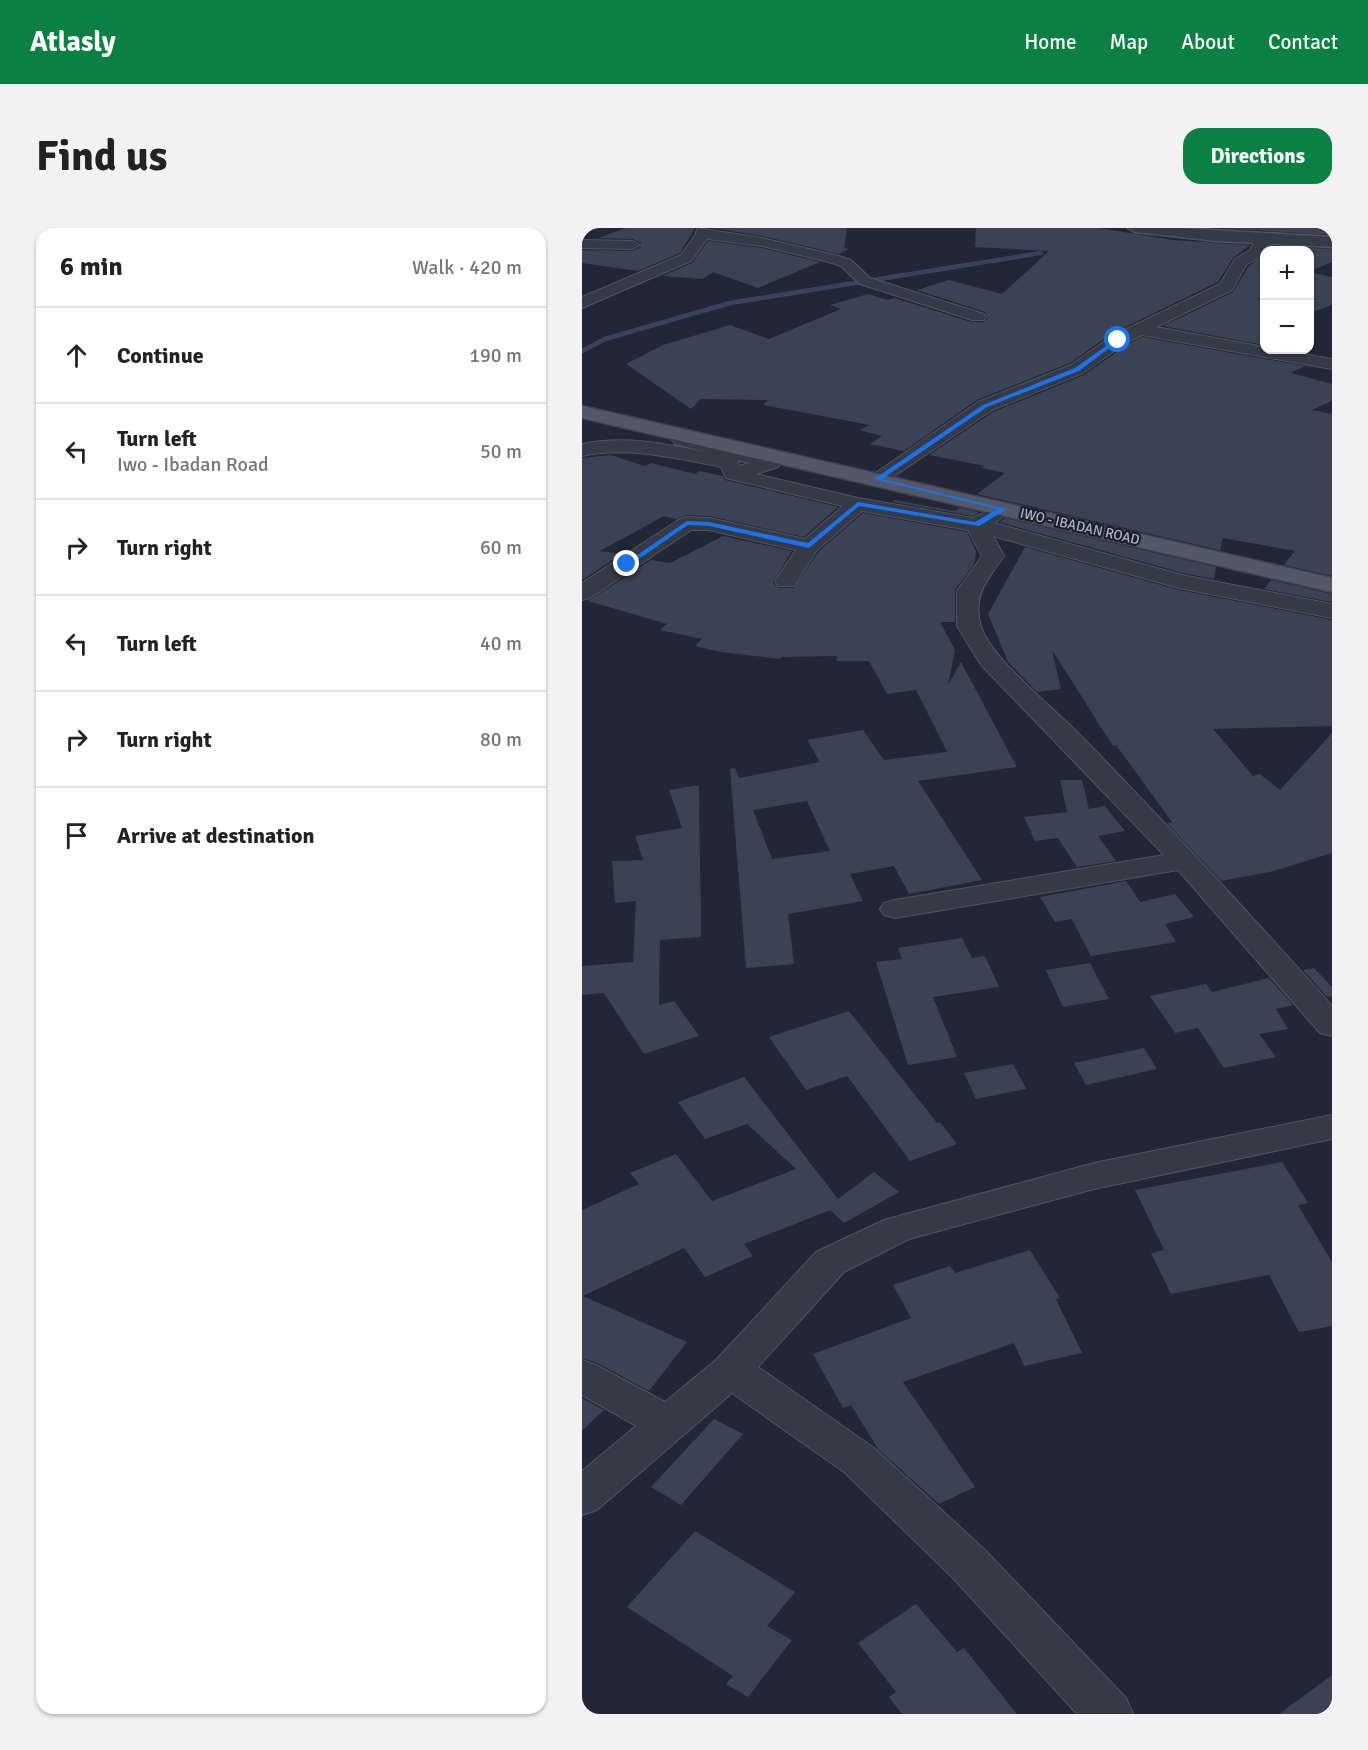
<!DOCTYPE html>
<meta charset="utf-8">
<style>
body{margin:0;font-family:Signika,sans-serif;background:#f2f2f2;color:#222}
.controls{position:absolute;right:18px;top:18px;display:grid;overflow:hidden;border-radius:12px;box-shadow:0 2px 4px #0004}
.controls button{width:54px;height:54px;display:grid;place-items:center;padding:0;border:0;border-bottom:2px solid #e0e0e0;background:#fff;color:#222;font:30px sans-serif}
.stop{position:absolute;width:18px;height:18px;margin:-14px;border:4px solid #1a73e8;border-radius:50%;background:#fff}
.stop.end{background:#1a73e8;border-color:#fff;box-shadow:0 2px 6px #0008}
.list{margin:0;padding:0;list-style:none}
h2{display:flex;justify-content:space-between;align-items:center;height:78px;margin:0;padding:0 24px;font-size:26px}
h2 small{font-size:20px;font-weight:400;color:#767676}
.list li{display:grid;grid-template-columns:39px 1fr auto;gap:18px;align-items:center;box-sizing:border-box;height:96px;padding:0 24px;border-top:2px solid #e0e0e0}
.list b{display:block;font-size:22px;white-space:nowrap}
.list p{margin:0;font-size:20px;white-space:nowrap;color:#767676}
.list em{font-size:20px;font-style:normal;color:#767676}
.icon{flex:none;width:33px;height:33px;fill:none;stroke:currentColor;stroke-width:2;stroke-linecap:round;stroke-linejoin:round}
.map{position:relative;flex:none;width:750px;height:1486px;overflow:hidden;border-radius:18px}
header{display:flex;align-items:center;gap:36px;box-sizing:border-box;height:84px;padding:0 30px;background:#0b8043;color:#fff}
header strong{font-size:28px}
nav{display:flex;gap:33px;margin-inline-start:auto;font-size:21px}
.intro{display:flex;align-items:center;justify-content:space-between;box-sizing:border-box;height:144px;padding:0 36px}
h1{margin:0;font-size:42px}
.button{padding:15px 27px;border-radius:18px;background:#0b8043;color:#fff;font-size:21px;font-weight:700}
main{display:flex;gap:36px;padding:0 36px}
aside{flex:1;background:#fff;border-radius:18px;box-shadow:0 2px 4px #0004}
.map>svg:first-child{display:block}
.lines{fill:none;stroke-linecap:round;stroke-linejoin:round}
.stream{stroke:#38425f;stroke-width:4.5}
.building{fill:#3b4254;fill-rule:evenodd}
.minor-casing{stroke:#4f5462;stroke-width:2}
.tertiary-casing{stroke:#4f5462;stroke-width:3}
.primary-casing{stroke:#3e4351;stroke-width:3}
.minor{fill:#353a47;fill-rule:evenodd}
.tertiary{fill:#353a47;fill-rule:evenodd}
.primary{fill:#535867;fill-rule:evenodd}
.route{fill:#1a73e8}
.labels{text-anchor:middle;stroke-width:4.5;stroke-linejoin:round;paint-order:stroke}
.far-street-label{font-size:14px;fill:#afb4c4;stroke:#1a1f2c}
</style>
<header>
<strong>Atlasly</strong>
<nav><a>Home</a><a>Map</a><a>About</a><a>Contact</a></nav>
</header>
<div class="intro"><h1>Find us</h1><a class="button">Directions</a></div>
<main>
<aside>
<h2>6 min<small>Walk · 420 m</small></h2>
<ul class="list">
<li><svg class="icon" aria-label="ahead" viewBox="0 0 24 24"><path d="M12 20V5M6 11l6-6 6 6"/></svg><div><b>Continue</b></div><em>190 m</em></li>
<li><svg class="icon" aria-label="left" viewBox="0 0 24 24"><path d="M17 20v-9H6M10 6l-5 5 5 5"/></svg><div><b>Turn left</b><p>Iwo - Ibadan Road</p></div><em>50 m</em></li>
<li><svg class="icon" aria-label="right" viewBox="0 0 24 24"><path d="M7 20v-9h11M14 6l5 5-5 5"/></svg><div><b>Turn right</b></div><em>60 m</em></li>
<li><svg class="icon" aria-label="left" viewBox="0 0 24 24"><path d="M17 20v-9H6M10 6l-5 5 5 5"/></svg><div><b>Turn left</b></div><em>40 m</em></li>
<li><svg class="icon" aria-label="right" viewBox="0 0 24 24"><path d="M7 20v-9h11M14 6l5 5-5 5"/></svg><div><b>Turn right</b></div><em>80 m</em></li>
<li><svg class="icon" aria-label="arrive" viewBox="0 0 24 24"><path d="M6 21V4h12l-3 4 3 4H6"/></svg><div><b>Arrive at destination</b></div></li>
</ul>
</aside>
<div class="map">
<svg width="750" height="1486" viewBox="0 0 750 1486">
<rect width="100%" height="100%" fill="#212737"/>
<g class="lines">
<!-- stream -->
<polyline class="stream" points="0,123 23,111 148,75 459,25"/>
</g>
<!-- building -->
<g class="building">
<polygon points="44,0 113,0 98,25 56,43 0,35 0,22 51,23 59,19 59,15 51,11 16,10"/>
<polygon points="130,0 265,0 262,20 267,21 257,26 180,8"/>
<polygon points="394,0 517,0 591,12 668,17 651,30 636,54 529,106 488,135 395,172 322,223 288,216 300,208 277,202 288,197 181,177 186,172 119,171 109,181 44,136 81,117 148,97 187,111 259,81 248,77 286,66 305,72 313,70 389,94 402,94 406,90 403,84 335,62 367,52 420,66 467,23 393,19"/>
<polygon points="637,0 749,0 748,7"/>
<polygon points="126,13 180,20 238,34 176,60 131,44 121,51 80,48 110,35"/>
<polygon points="693,18 750,21 750,34 728,43 728,22 684,22"/>
<polygon points="682,26 682,117 581,98 651,64 666,39"/>
<polygon points="728,44 750,49 750,77 728,85"/>
<polygon points="560,109 723,138 709,145 750,156 750,173 730,182 750,186 750,348 702,337 713,323 641,310 638,322 395,266 423,245 400,240 403,238 347,227 411,184 502,147 543,118"/>
<polygon points="29,227 62,238 69,235 113,246 117,243 141,248 143,252 256,279 222,309 127,288 105,287 94,291 82,288 18,323 40,326 0,352 0,230"/>
<polygon points="313,272 373,283 378,280 397,284 391,288 311,274"/>
<path d="M281,285l104,19 9,19 -2,13 -19,26v32h-15l15,28 -7,35 13,-23 56,105 -99,14 64,99 -73,14 -15,-28 -44,8 13,27 -75,13 6,50 -48,4 -16,-199 5,-1 4,10 81,-16 -13,-22 56,-10 21,30 63,-8 -31,-62 -29,4 -18,-33h-33l1,-5 -56,1 -1,2 -59,-7 -26,-6 7,-7 -42,-9 7,-6 -79,-23 63,-41 19,3 53,-27 69,15 -19,31 5,6h16l25,-37zM225,573l23,50 -58,8 -19,-49z"/>
<polygon points="423,290 634,339 632,351 601,345 417,294"/>
<polygon points="443,319 597,362 750,392 750,498 631,501 671,548 678,546 698,562 750,505 750,625 692,643 639,653 585,595 590,594 534,517 531,518 470,422 479,461 455,464 426,434 406,386"/>
<polygon points="689,352 750,366 750,374 682,361"/>
<polygon points="478,552 500,552 507,581 523,578 543,603 516,608 534,633 495,639 476,610 453,613 442,589 485,584"/>
<polygon points="117,557 119,709 78,712 77,777 92,773 117,808 62,826 22,765 0,767 0,738 51,734 54,673 33,675 30,633 61,632 53,608 100,600 87,562"/>
<polygon points="544,653 558,674 593,666 612,689 583,696 594,714 509,728 490,691 473,694 458,669"/>
<polygon points="380,710 390,730 403,728 417,759 351,769 375,829 326,837 294,734 320,731 316,720"/>
<polygon points="508,735 527,771 481,779 464,742"/>
<polygon points="732,740 750,759 750,768 745,769 721,742"/>
<polygon points="687,750 711,777 694,781 706,801 677,806 694,829 642,840 616,800 593,805 568,768 624,756 630,764"/>
<polygon points="267,783 355,895 358,894 375,916 328,933 265,848 224,862 187,809"/>
<polygon points="562,820 575,841 504,857 492,835"/>
<polygon points="431,836 444,861 394,871 382,845"/>
<polygon points="162,849 256,971 292,944 317,964 262,995 248,982 162,1016 171,1028 123,1049 102,1020 1,1068 105,1114 67,1163 15,1135 0,1130 0,982 57,956 48,945 94,926 130,973 214,941 165,896 123,911 96,874"/>
<polygon points="700,934 726,975 716,977 750,1034 750,1098 717,1104 687,1047 589,1066 569,1025 582,1022 553,962"/>
<polygon points="448,1022 478,1070 474,1071 500,1125 442,1138 432,1115 321,1154 393,1259 357,1276 296,1221 269,1177 261,1180 231,1126 329,1090 311,1057 368,1038 373,1045"/>
<polygon points="0,1170 22,1182 0,1203"/>
<polygon points="132,1191 161,1206 99,1277 69,1259"/>
<polygon points="113,1303 213,1364 185,1398 210,1412 166,1469 144,1456 151,1448 45,1379"/>
<polygon points="334,1376 375,1424 382,1420 435,1486 320,1486 307,1469 314,1464 276,1415"/>
<polygon points="750,1447 750,1486 697,1486"/>
</g>
<g class="lines">
<!-- minor casing -->
<g class="minor-casing">
<g id="minor">
<polygon points="115,0 180,10 257,28 269,32 288,50 402,86 404,89 402,92 390,92 278,56 259,38 247,34 180,18 125,11 109,33 0,80 0,69 99,27 114,6"/>
<polygon points="697,7 702,8 704,11 702,14 684,18 679,28 664,37 650,62 574,99 682,119 682,122 698,122 750,131 750,141 560,107 542,116 501,145 410,182 302,255 288,255 285,251 396,174 489,137 530,108 638,56 653,31 668,22 673,12"/>
<polygon points="0,12 51,13 58,17 51,21 0,20"/>
<path d="M100,206l96,25 3,4 -3,4 -22,7 102,24 115,20 31,-15 7,2 3,4 -20,14 188,52 150,29v14l-153,-30 -186,-52 11,20c-16,23 -32,39 -23,70 9,32 75,84 100,110 86,88 169,178 251,270v30l-12,-3 -142,-163 -283,48 -11,-3 -4,-6 4,-6 11,-3 269,-45 -183,-190 -24,-39v-35l25,-35 -14,-26 -106,-19 -45,39 -23,36h-16l-3,-5 21,-31 -87,-20h-18l-101,68 -8,2v-17l98,-64 7,-2 22,1 96,21 38,-33 -117,-28 -5,-11c-46,-9 -93,-21 -139,-11v-12c43,-9 86,0 128,9l-35,-9 -3,-4zM155,232l12,3 -9,3z"/>
<polygon points="750,887 750,911 512,961 327,1011 262,1044 176,1139 292,1220 403,1322 544,1470 551,1486 495,1486 371,1350 262,1244 150,1165 15,1282 0,1287 0,1243 54,1198 0,1167 0,1132 14,1137 83,1174 135,1131 234,1024 302,992 512,935"/>
</g>
</g>
<!-- tertiary casing -->
<g class="tertiary-casing">
<polygon id="tertiary" points="546,0 599,0 750,9 750,19 635,13 553,4"/>
</g>
<!-- primary casing -->
<g class="primary-casing">
<polygon id="primary" points="0,178 750,350 750,364 0,190"/>
</g>
<!-- minor -->
<use href="#minor" class="minor"/>
<!-- tertiary -->
<use href="#tertiary" class="tertiary"/>
<!-- primary -->
<use href="#primary" class="primary"/>
</g>
<!-- route -->
<polygon class="route" points="534,111 538,112 497,143 405,179 300,251 425,281 397,298 277,278 227,320 127,298 106,297 48,337 42,336 105,293 127,294 226,315 276,274 393,294 416,281 292,251 401,177 493,140"/>
<g class="labels">
<!-- far-street labels -->
<g class="far-street-label">
<text transform="translate(498 298) rotate(13)" y="5">IWO - IBADAN ROAD</text>
</g>
</g>
</svg>
<div class="controls">
<button>+</button>
<button>−</button>
</div>
<div class="stop" style="left:536px;top:112px"></div>
<div class="stop end" style="left:45px;top:336px"></div>
</div>
</main>
